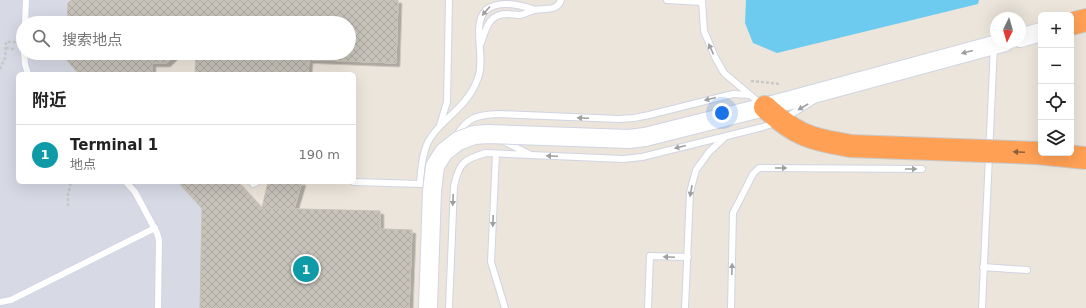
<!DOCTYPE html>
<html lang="zh">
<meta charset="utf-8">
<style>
body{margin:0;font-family:"DejaVu Sans","Noto Sans SC",sans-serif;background:#f6f6f6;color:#222}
.controls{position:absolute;right:12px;top:12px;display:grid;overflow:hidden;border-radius:6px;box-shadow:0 4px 16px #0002}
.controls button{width:36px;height:36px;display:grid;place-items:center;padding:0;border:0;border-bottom:1px solid #e0e0e0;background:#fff;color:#222;font:20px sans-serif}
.compass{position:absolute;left:990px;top:12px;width:36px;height:36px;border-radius:50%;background:#fff;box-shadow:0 4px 16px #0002;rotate:185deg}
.you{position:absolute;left:722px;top:113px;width:14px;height:14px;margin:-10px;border:3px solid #fff;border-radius:50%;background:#1a73e8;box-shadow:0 0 0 6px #1a73e833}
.badge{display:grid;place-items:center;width:26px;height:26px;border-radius:50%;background:#0f766e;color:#fff;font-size:13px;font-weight:700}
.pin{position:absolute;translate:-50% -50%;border:2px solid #fff;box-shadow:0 1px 4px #0006}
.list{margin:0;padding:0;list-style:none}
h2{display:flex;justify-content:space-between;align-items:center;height:52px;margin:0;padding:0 16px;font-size:17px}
h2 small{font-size:13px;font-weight:400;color:#767676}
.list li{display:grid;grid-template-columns:26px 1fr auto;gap:12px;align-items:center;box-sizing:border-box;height:60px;padding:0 16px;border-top:1px solid #e0e0e0}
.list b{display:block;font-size:15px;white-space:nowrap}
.list p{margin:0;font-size:13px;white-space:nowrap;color:#767676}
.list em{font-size:13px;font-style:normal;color:#767676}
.icon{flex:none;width:22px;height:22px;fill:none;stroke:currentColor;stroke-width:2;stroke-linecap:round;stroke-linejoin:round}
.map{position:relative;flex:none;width:1086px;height:308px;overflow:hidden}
.search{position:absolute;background:#fff;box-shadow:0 4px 16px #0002;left:16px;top:16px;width:340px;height:44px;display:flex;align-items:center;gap:10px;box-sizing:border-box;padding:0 14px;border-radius:22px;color:#767676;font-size:15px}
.panel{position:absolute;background:#fff;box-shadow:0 4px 16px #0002;left:16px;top:72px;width:340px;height:112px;border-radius:6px}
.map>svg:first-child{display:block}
.airport{fill:#d7d9e5}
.water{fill:#6dcbf0}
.building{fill:url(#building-cross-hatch);stroke:#c7c1b5;filter:url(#shadow)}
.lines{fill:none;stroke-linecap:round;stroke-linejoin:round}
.lane-casing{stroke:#d1d4e3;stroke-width:8}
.secondary-casing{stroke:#d1d4e3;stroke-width:20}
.highway-casing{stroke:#c8c8c8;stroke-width:24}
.path{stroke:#c8c8c8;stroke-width:2.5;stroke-dasharray:3 2;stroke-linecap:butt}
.lane{stroke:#fff;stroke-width:6}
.secondary{stroke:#fff;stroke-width:18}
.highway{stroke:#ffa054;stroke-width:22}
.secondary-bridge-casing{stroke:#d1d4e3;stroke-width:20;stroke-linecap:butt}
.highway-bridge-casing{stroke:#c8c8c8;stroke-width:24;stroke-linecap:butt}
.secondary-bridge{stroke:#fff;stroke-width:18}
.highway-bridge{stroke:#ffa054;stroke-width:22}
.oneway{fill:#9f9f9f}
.oneway2{fill:#8a5f3d}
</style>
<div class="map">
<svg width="1086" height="308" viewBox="0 0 1086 308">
<defs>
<pattern id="building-cross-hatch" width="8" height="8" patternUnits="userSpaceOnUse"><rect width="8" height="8" fill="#c7c3ba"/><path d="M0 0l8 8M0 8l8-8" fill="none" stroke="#aba8a0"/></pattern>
<filter id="shadow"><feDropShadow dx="3.5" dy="3.5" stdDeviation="0" flood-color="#0004"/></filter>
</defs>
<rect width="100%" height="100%" fill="#ece5db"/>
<!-- airport -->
<polygon class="airport" points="0,0 398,0 396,63 275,58 276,53 349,53 349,23 23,23 23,53 177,53 167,63 153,63 152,74 18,74 18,182 238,182 262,208 380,211 380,228 412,230 409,308 0,308"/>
<!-- water -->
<polygon class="water" points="746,0 979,0 978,4 777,53 753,43 745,23"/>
<!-- building -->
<g class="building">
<polygon points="72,0 398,0 396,63 275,58 276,53 349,53 349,23 67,23 68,3"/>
<polygon points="66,53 177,53 167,63 152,63 152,74 79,74 66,59"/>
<polygon points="196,53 275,53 275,74 195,74"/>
<polygon points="275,58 309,60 308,74 275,74"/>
<polygon points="178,182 238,182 262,208 380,211 380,229 412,230 409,308 200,308 202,208"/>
<polygon points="268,182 302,182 294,209 262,208"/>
</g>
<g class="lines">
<!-- lane casing -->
<g class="lane-casing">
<g id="lane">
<polyline points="667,0 702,2"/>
<polyline points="702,0 704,31 715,57 724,73 762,105"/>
<polyline points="25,23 26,0"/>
<path d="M481,43c5,-15 8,-29 26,-29 4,0 9,1 13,1 5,-1 10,-4 14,-5 10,-2 23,2 27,-10"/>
<polyline points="24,53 25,64 28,74"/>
<polyline points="785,118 813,101"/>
<polyline points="440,125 447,102 449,0"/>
<path d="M455,138c12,-21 21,-23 44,-24l120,5 15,-1 15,-3 84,-21 16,1"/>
<polyline points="503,141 531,155"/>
<polyline points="496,154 491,262 505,308"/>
<polyline points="126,182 135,192 157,233 159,240 158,308"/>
<polyline points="354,182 422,184"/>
<polyline points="253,184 257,182"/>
<path d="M420,184c1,-14 2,-29 8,-42 4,-8 11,-15 17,-21 14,-13 27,-25 33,-43 8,-21 -7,-53 8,-68 13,-10 35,-5 49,0"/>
<polyline points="983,267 1027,270"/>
<polyline points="0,302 11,300 155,228"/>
<path d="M449,308l5,-122c5,-23 10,-27 32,-33l137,6 19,-2 121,-30 12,-4"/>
<polyline points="648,308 650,256 688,257"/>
<polyline points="685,308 690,192 696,170 709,152 725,137"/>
<polyline points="731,308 733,213 753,174 759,168 922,169"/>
<polyline points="982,308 994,46"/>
</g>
</g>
<!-- secondary casing -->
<g class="secondary-casing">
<g id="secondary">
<polyline points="1020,38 1041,32"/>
<polyline points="645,137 765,107 1005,42"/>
</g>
</g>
<!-- highway casing -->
<g class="highway-casing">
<g id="highway">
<polyline points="1071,24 1086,20"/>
<path d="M765,107c11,10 24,21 38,27 15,7 32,9 48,12"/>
</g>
</g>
<!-- path -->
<g class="path">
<polyline points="6,48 15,49"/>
<polyline points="0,69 5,58 6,42 21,42"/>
<polyline points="751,81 780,84"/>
<polyline points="68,206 68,195 71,182"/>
</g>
<!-- lane -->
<use href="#lane" class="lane"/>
<!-- secondary -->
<use href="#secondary" class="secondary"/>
<!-- highway -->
<use href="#highway" class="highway"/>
<!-- secondary-bridge casing -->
<g class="secondary-bridge-casing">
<polyline id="secondary-bridge" points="428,308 432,191 435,166 444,152 458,141 474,135 488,134 629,139 645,137"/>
</g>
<!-- highway-bridge casing -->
<g class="highway-bridge-casing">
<polyline id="highway-bridge" points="851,146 1037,153 1086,158"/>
</g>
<!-- secondary-bridge -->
<use href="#secondary-bridge" class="secondary-bridge"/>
<!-- highway-bridge -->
<use href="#highway-bridge" class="highway-bridge"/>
</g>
<!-- one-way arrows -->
<defs><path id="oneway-solid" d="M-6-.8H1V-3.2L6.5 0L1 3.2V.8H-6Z"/></defs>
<g class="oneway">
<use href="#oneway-solid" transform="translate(486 11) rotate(131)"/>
<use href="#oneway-solid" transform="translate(711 49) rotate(-115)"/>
<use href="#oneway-solid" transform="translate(967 52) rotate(165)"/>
<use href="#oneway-solid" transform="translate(710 99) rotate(166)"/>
<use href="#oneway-solid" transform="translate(803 107) rotate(150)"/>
<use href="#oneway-solid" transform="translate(583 118) rotate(-177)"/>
<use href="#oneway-solid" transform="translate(680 147) rotate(166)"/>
<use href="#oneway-solid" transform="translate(552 156) rotate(-178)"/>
<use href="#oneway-solid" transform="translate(781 168)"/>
<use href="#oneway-solid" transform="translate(911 169)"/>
<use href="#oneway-solid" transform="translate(691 191) rotate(100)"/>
<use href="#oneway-solid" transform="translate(453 200) rotate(92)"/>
<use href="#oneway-solid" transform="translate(493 221) rotate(92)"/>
<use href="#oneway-solid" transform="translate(669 257) rotate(-178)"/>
<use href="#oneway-solid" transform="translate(732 269) rotate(-88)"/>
</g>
<use class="oneway2" href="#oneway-solid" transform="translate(1019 152) rotate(-178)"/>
</svg>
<div class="controls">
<button>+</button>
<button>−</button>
<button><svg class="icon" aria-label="locate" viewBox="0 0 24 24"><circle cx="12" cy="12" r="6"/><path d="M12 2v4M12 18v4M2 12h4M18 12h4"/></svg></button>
<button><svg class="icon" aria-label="layers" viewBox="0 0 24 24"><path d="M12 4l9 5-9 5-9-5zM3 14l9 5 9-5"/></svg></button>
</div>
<svg class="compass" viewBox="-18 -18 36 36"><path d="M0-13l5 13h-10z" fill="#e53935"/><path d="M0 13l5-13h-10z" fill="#767676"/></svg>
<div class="you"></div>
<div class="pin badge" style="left:306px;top:269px;background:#0f9aa8">1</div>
<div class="search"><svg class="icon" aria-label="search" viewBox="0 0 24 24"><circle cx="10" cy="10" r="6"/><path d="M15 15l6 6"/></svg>搜索地点</div>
<section class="panel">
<h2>附近<small></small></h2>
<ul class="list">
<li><span class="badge" style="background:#0f9aa8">1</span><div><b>Terminal 1</b><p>地点</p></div><em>190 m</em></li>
</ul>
</section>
</div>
